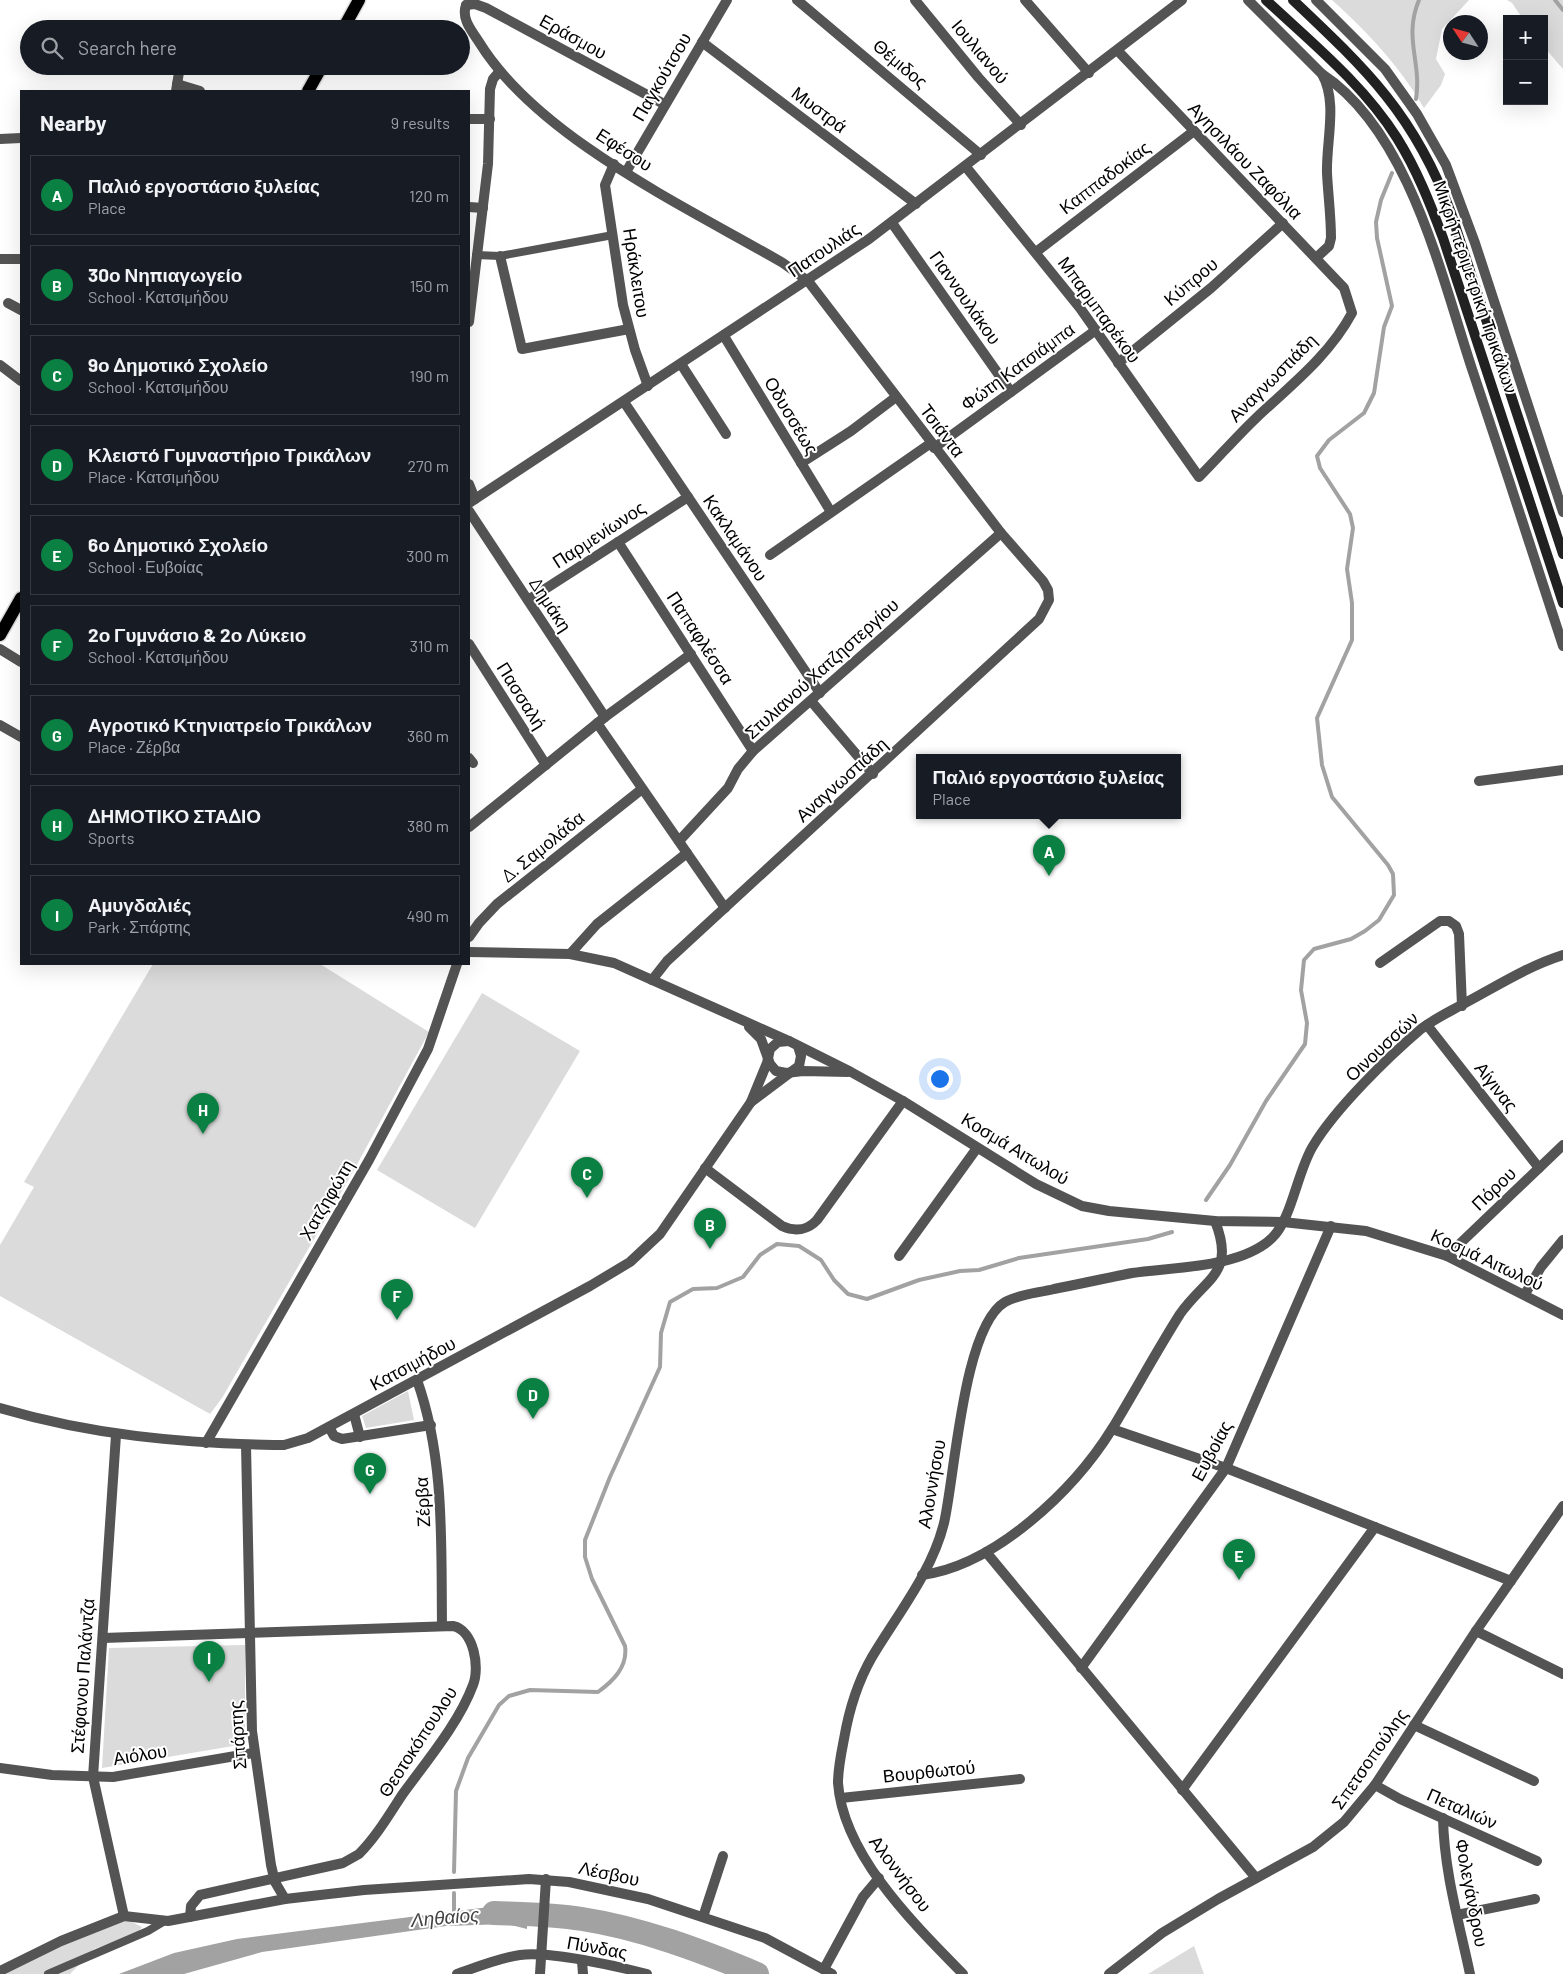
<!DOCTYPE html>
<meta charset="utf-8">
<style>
body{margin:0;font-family:Barlow,sans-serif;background:#20242c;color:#f1f3f6}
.controls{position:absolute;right:15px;top:15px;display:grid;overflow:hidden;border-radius:0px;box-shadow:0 5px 20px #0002}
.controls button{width:45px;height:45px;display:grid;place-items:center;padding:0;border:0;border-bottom:1px solid #363941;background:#171b24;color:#f1f3f6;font:25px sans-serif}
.compass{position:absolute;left:1443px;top:15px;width:45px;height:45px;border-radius:50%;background:#171b24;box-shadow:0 5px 20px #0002;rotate:306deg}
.you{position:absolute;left:939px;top:1078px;width:18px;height:18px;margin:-12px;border:4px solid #fff;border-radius:50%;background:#1a73e8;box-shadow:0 0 0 8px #1a73e833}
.badge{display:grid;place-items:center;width:32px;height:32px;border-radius:50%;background:#0b8043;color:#fff;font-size:16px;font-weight:700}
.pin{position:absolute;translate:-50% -41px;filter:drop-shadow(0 1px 2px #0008)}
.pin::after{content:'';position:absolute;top:26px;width:18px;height:15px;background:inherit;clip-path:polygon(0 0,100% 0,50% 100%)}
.popup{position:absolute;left:916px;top:754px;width:265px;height:65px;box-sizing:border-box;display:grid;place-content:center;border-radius:0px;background:#171b24;filter:drop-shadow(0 1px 4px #0005);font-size:16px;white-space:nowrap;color:#9ea1a6}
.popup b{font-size:19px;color:#f1f3f6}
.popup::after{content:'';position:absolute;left:50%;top:100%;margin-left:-10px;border:10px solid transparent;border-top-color:#171b24}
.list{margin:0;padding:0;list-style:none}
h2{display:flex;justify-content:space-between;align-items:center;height:65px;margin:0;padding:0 20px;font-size:21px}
h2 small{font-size:16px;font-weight:400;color:#9ea1a6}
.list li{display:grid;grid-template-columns:32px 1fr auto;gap:15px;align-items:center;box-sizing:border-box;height:80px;margin:0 10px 10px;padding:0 10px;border:1px solid #363941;border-radius:0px}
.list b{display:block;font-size:19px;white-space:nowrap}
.list p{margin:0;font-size:16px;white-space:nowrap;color:#9ea1a6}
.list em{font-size:16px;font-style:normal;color:#9ea1a6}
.icon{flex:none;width:28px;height:28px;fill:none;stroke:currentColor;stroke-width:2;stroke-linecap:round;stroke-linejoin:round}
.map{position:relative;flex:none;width:1563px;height:1974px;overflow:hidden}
.search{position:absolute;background:#171b24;box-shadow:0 5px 20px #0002;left:20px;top:20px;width:450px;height:55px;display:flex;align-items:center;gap:12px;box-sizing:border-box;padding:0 18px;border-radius:28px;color:#9ea1a6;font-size:19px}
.panel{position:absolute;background:#171b24;box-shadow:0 5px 20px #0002;left:20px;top:90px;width:450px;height:875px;border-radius:0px}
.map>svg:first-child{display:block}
.green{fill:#dbdbdb}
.water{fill:#a2a2a2}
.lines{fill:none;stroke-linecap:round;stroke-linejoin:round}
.stream{stroke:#a2a2a2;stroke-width:4}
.river{stroke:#a2a2a2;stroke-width:24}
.primary-casing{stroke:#dbdbdb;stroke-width:15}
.pedestrian{stroke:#545454;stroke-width:8}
.minor{stroke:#545454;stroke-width:10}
.tertiary{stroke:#545454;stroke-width:10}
.secondary{stroke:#212121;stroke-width:10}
.primary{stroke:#000;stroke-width:12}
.labels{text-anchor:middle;stroke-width:4;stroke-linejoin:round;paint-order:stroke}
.street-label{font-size:18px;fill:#000;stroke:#fff}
.water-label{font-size:19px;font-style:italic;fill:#434343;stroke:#fff}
</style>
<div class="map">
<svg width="1563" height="1974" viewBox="0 0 1563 1974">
<rect width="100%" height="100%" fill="#fff"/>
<!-- green -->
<g class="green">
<path d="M1332,0h137l-27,29 -6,30 9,15 -4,11 -17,23c-26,-44 -55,-74 -92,-108z"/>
<polygon points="1507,0 1563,0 1563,69 1544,47 1544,19 1523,19 1512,3"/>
<polygon points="153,964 320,964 429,1032 354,1170 222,1398 210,1414 0,1296 0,1245 34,1187 24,1182"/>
<polygon points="482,993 580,1051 475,1228 377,1170"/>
<polygon points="408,1391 414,1420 366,1428 362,1416"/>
<polygon points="245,1645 245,1744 102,1768 109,1648"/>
<path d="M128,1920l14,7 -4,6 -44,16 -24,25h-68c38,-20 84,-46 126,-54z"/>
<polygon points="1194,1946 1204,1974 1148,1974"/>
</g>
<!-- water -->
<polygon class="water" points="527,1906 527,1929 507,1924 446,1926 262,1952 184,1974 119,1974 174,1953 237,1939 489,1907"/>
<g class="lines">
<!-- stream -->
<g class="stream">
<polyline points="1555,0 1563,10"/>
<path d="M1416,99c6,-37 -13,-61 3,-99"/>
<polyline points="1206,1200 1230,1165 1266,1101 1305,1044 1307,1023 1301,990 1304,960 1314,949 1351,939 1365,931 1379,920 1394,895 1393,874 1388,865 1332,797 1322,765 1317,718 1352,640 1352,603 1347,569 1353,528 1350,514 1320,468 1317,456 1329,440 1364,413 1374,393 1384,327 1392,306 1377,238 1376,222 1381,200 1392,173"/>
<path d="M454,1872l2,-81 12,-33 31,-53 10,-9 21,-6 68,2c15,-11 30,-25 27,-46l-33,-67 -7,-22v-17l25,-63 50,-110 1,-34 9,-31 23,-13 24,-1 26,-11 17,-22 17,-11 22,2 22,14 13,20 14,14 19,5 52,-19 41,-9 19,-1 40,-12 129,-19 24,-7"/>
<polyline points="454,1893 454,1915"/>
</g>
<!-- river -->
<path class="river" d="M494,1913c29,1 59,1 88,6 59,9 120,32 175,55"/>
<!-- primary casing -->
<g class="primary-casing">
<g id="primary">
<polyline points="343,29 359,0"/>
<polyline points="308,91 322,66"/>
<polyline points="0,635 21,598"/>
</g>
</g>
<!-- pedestrian -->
<g class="pedestrian">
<polyline points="476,255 500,256 613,235"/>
<polyline points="48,1974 148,1931 163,1922"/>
</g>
<!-- minor -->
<g class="minor">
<polyline points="797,0 981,155"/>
<polyline points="915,0 978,77 1021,125"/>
<polyline points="1025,0 1089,73"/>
<path d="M1248,0l74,74c16,28 4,67 5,99 1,21 4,43 4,65l-2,8 -13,12"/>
<polyline points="1316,0 1385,69 1417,114 1446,165 1475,243 1563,512"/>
<path d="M466,5c-5,14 6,26 13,37 59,96 208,165 304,221l25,18 193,252 42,48 5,9 1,10 -10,19 -372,342 -15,19"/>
<polyline points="466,5 475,4 486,8 664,104"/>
<polyline points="702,42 916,204"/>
<path d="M1322,74c87,57 119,201 150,295 31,92 61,185 91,277"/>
<polyline points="177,84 200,91"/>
<polyline points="176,91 180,66"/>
<polyline points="469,119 490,119"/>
<polyline points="0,139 21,138"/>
<polyline points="614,164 605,185 623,305 635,350 648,386"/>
<path d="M966,167l114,141 119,169c19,-19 37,-40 57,-59 34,-32 73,-62 96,-105l-8,-25 -226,-237"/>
<polyline points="626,172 727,0"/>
<polyline points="469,207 483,208"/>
<polyline points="892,223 1011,392"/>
<polyline points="1036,252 1194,131"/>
<polyline points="500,256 522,349 629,329"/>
<polyline points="0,259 21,259"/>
<polyline points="8,303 21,310"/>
<polyline points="469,322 488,164 490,89 493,79 499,72"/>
<polyline points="724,336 831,512"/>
<polyline points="1118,363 1211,288 1283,223"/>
<polyline points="681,364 726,434"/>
<polyline points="0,365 21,381"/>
<polyline points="624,402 820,693"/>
<polyline points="934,448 1096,330"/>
<polyline points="801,463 851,431 896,397"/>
<polyline points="469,484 475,499"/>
<polyline points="469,511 605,717"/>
<polyline points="618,542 753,751"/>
<polyline points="770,555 931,443"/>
<polyline points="528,600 688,497"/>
<polyline points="469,644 546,765"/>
<polyline points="0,649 21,662"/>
<polyline points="811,701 873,774"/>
<polyline points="597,723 725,908"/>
<polyline points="469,758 473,763"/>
<polyline points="1479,781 1563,770"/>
<polyline points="469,827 605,717 691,654"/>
<polyline points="679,841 728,788 738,769 753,751 1001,533"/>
<polyline points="469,937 479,923 497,904 642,789"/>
<polyline points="570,954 597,924 687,853"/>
<polyline points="1380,963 1440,921 1449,921 1456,926 1459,934 1462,1006"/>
<polyline points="1427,1025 1539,1168"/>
<polyline points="751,1102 799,1066 801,1056 798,1046"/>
<path d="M705,1168l77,58c13,6 26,4 35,-6l86,-119"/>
<polyline points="899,1256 977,1148"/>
<polyline points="1447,1256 1563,1145"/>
<polyline points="1525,1294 1541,1267 1563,1240"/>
<path d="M417,1380c28,79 24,163 25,246"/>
<path d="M0,1408c91,27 180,35 274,37h10l24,-7 282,-152 40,-24 30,-28 91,-132 16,-39 3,-14 8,-7 11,-1"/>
<polyline points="354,1414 360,1437"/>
<polyline points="329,1427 334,1436 342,1439 431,1425"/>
<polyline points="1112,1429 1226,1468 1511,1581"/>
<polyline points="116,1435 93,1777 124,1916"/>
<polyline points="206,1443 369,1160 428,1049 457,964"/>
<polyline points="246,1445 252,1731 271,1865 275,1882 285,1899"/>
<polyline points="986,1552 1256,1878"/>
<path d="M922,1575c74,-10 152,-85 190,-146 23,-38 44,-77 68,-115 26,-37 56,-40 35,-93"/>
<polyline points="1476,1631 1563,1674"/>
<path d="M103,1638l350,-12c21,4 27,42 20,59 -14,38 -47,77 -71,110 -13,20 -26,42 -43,59l-16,9 -143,32 -9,11 -1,11"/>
<polyline points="1081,1668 1226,1468 1331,1226"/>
<polyline points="1414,1725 1534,1781"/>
<polyline points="0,1768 52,1775 113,1777 253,1753"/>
<polyline points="1375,1785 1400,1799 1537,1861"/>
<polyline points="1182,1790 1375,1527"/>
<polyline points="841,1798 1020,1779"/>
<path d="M1443,1818c1,53 16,104 27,156"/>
<polyline points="1457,1915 1535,1899"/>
<polyline points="703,1917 723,1856"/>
<polyline points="582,1961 583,1974"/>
<polyline points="824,1969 863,1897 879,1878"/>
<polyline points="0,1971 61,1941 124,1916 168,1921 285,1899 364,1890 529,1879 569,1882 648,1899 765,1938 832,1974"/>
<path d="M457,1974c20,-7 42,-16 63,-19 30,-4 97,11 127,19"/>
<polyline points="540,1974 546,1879"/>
<path d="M963,1974c-48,-49 -120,-119 -125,-191 0,-15 3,-29 6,-44 5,-29 13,-56 28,-82 25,-42 60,-85 72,-134 11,-47 19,-196 61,-221 14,-8 33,-9 49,-13 26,-5 52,-11 78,-16 41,-6 109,-5 140,-35 20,-19 25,-66 41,-92 22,-37 75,-89 108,-117 13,-10 30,-18 44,-26 32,-17 63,-37 98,-48"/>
<polyline points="1109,1974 1162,1933 1218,1899 1313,1847 1344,1822 1375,1785 1476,1631 1563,1506"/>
</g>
<!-- tertiary -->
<g class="tertiary">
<polyline points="469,503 869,239 1182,0"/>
<polyline points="0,725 21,737"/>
<polyline points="469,952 570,954 614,963 789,1041 851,1072 903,1101 1036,1184 1082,1206 1109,1211 1215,1221 1283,1222 1366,1231 1447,1256 1563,1315"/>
<polyline points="749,1027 761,1039 770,1064 776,1071 786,1073 803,1071 848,1072"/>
</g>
<!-- secondary -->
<g class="secondary">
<path d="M1266,0c45,42 98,85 131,138 20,32 33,65 46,100l120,365"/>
<path d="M1293,0c73,69 122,115 158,213l112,341"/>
</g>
<!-- primary -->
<use href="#primary" class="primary"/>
</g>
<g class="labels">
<!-- street labels -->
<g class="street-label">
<text transform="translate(573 37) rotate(29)" y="6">Εράσμου</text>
<text transform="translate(980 52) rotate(50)" y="6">Ιουλιανού</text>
<text transform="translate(900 64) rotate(40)" y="6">Θέμιδος</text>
<text transform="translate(662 77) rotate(-60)" y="6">Παγκούτσου</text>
<text transform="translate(819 110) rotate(37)" y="6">Μυστρά</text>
<text transform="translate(624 150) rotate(33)" y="6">Εφέσου</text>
<text transform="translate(1245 161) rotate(46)" y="6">Αγησιλάου Ζαφόλια</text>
<text transform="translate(1105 178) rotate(-37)" y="6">Καππαδοκίας</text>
<text transform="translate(824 250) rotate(-34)" y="6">Πατουλιάς</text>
<text transform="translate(636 273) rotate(81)" y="6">Ηράκλειτου</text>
<text transform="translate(1191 282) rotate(-40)" y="6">Κύπρου</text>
<text transform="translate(1475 287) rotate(71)" y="6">Μικρή περιμετρική Τρικάλων</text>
<text transform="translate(965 298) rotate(55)" y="6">Γιαννουλάκου</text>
<text transform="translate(1099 310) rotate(54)" y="6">Μπαρμπαρέκου</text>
<text transform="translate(1018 367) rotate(-36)" y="6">Φώτη Κατσιάμπα</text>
<text transform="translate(1273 378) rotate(-45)" y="6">Αναγνωστιάδη</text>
<text transform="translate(791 416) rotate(59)" y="6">Οδυσσέως</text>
<text transform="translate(942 431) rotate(53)" y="6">Τσιάντα</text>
<text transform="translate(599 535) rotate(-33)" y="6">Παρμενίωνος</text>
<text transform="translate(735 538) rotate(56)" y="6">Κακλαμάνου</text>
<text transform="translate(550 605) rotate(57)" y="6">Δημάκη</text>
<text transform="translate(700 638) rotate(57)" y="6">Παπαφλέσσα</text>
<text transform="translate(822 669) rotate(-42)" y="6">Στυλιανού Χατζηστεργίου</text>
<text transform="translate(521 696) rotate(58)" y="6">Πασσαλή</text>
<text transform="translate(842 780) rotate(-42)" y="6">Αναγνωστιάδη</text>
<text transform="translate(543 847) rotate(-39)" y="6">Δ. Σαμολάδα</text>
<text transform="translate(1382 1047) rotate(-43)" y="6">Οινουσσών</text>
<text transform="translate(1496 1087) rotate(52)" y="6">Αίγινας</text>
<text transform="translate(1015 1149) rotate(31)" y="6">Κοσμά Αιτωλού</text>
<text transform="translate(1494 1189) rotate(-44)" y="6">Πόρου</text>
<text transform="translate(327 1200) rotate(-60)" y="6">Χατζηφώτη</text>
<text transform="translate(1487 1260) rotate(25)" y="6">Κοσμά Αιτωλού</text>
<text transform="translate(413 1364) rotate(-28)" y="6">Κατσιμήδου</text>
<text transform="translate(1212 1451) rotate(-62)" y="6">Ευβοίας</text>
<text transform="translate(932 1484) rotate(-80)" y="6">Αλοννήσου</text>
<text transform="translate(423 1502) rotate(-93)" y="6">Ζέρβα</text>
<text transform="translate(83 1676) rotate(-86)" y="6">Στέφανου Παλάντζα</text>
<text transform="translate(238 1735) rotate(-94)" y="6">Σπάρτης</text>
<text transform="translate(418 1742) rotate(-57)" y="6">Θεοτοκόπουλου</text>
<text transform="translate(140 1755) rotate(-9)" y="6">Αιόλου</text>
<text transform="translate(1370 1759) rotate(-55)" y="6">Σπετσοπούλης</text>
<text transform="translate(929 1772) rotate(-6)" y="6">Βουρθωτού</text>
<text transform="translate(1462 1809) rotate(24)" y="6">Πεταλιών</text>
<text transform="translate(609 1874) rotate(12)" y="6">Λέσβου</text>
<text transform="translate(900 1874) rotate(53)" y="6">Αλοννήσου</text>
<text transform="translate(1471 1893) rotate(79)" y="6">Φολεγάνδρου</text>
<text transform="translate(597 1948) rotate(10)" y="6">Πύνδας</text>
</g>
<!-- water labels -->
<g class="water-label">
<text transform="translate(445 1917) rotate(-5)" y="7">Ληθαίος</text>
</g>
</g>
</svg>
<div class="controls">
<button>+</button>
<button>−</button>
</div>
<svg class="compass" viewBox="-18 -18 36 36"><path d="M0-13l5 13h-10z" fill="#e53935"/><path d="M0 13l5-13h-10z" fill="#9ea1a6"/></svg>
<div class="you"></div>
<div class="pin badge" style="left:1049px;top:876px">A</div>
<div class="popup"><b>Παλιό εργοστάσιο ξυλείας</b>Place</div>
<div class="pin badge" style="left:710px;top:1249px">B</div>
<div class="pin badge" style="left:587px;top:1198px">C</div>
<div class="pin badge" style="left:533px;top:1419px">D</div>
<div class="pin badge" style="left:1239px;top:1580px">E</div>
<div class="pin badge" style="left:397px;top:1320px">F</div>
<div class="pin badge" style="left:370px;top:1494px">G</div>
<div class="pin badge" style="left:203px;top:1134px">H</div>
<div class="pin badge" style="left:209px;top:1682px">I</div>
<div class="search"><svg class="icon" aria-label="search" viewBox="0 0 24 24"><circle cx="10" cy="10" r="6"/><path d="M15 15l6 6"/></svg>Search here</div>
<section class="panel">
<h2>Nearby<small>9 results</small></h2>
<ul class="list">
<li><span class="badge">A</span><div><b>Παλιό εργοστάσιο ξυλείας</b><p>Place</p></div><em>120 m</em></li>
<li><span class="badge">B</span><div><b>30ο Νηπιαγωγείο</b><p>School · Κατσιμήδου</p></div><em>150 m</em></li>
<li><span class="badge">C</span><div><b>9ο Δημοτικό Σχολείο</b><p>School · Κατσιμήδου</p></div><em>190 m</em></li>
<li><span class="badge">D</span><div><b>Κλειστό Γυμναστήριο Τρικάλων</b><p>Place · Κατσιμήδου</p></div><em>270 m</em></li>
<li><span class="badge">E</span><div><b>6ο Δημοτικό Σχολείο</b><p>School · Ευβοίας</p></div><em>300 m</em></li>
<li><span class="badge">F</span><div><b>2ο Γυμνάσιο &amp; 2ο Λύκειο</b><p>School · Κατσιμήδου</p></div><em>310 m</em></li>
<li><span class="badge">G</span><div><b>Αγροτικό Κτηνιατρείο Τρικάλων</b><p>Place · Ζέρβα</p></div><em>360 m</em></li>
<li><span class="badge">H</span><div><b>ΔΗΜΟΤΙΚΟ ΣΤΑΔΙΟ</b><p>Sports</p></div><em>380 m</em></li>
<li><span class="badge">I</span><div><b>Αμυγδαλιές</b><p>Park · Σπάρτης</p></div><em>490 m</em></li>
</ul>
</section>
</div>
